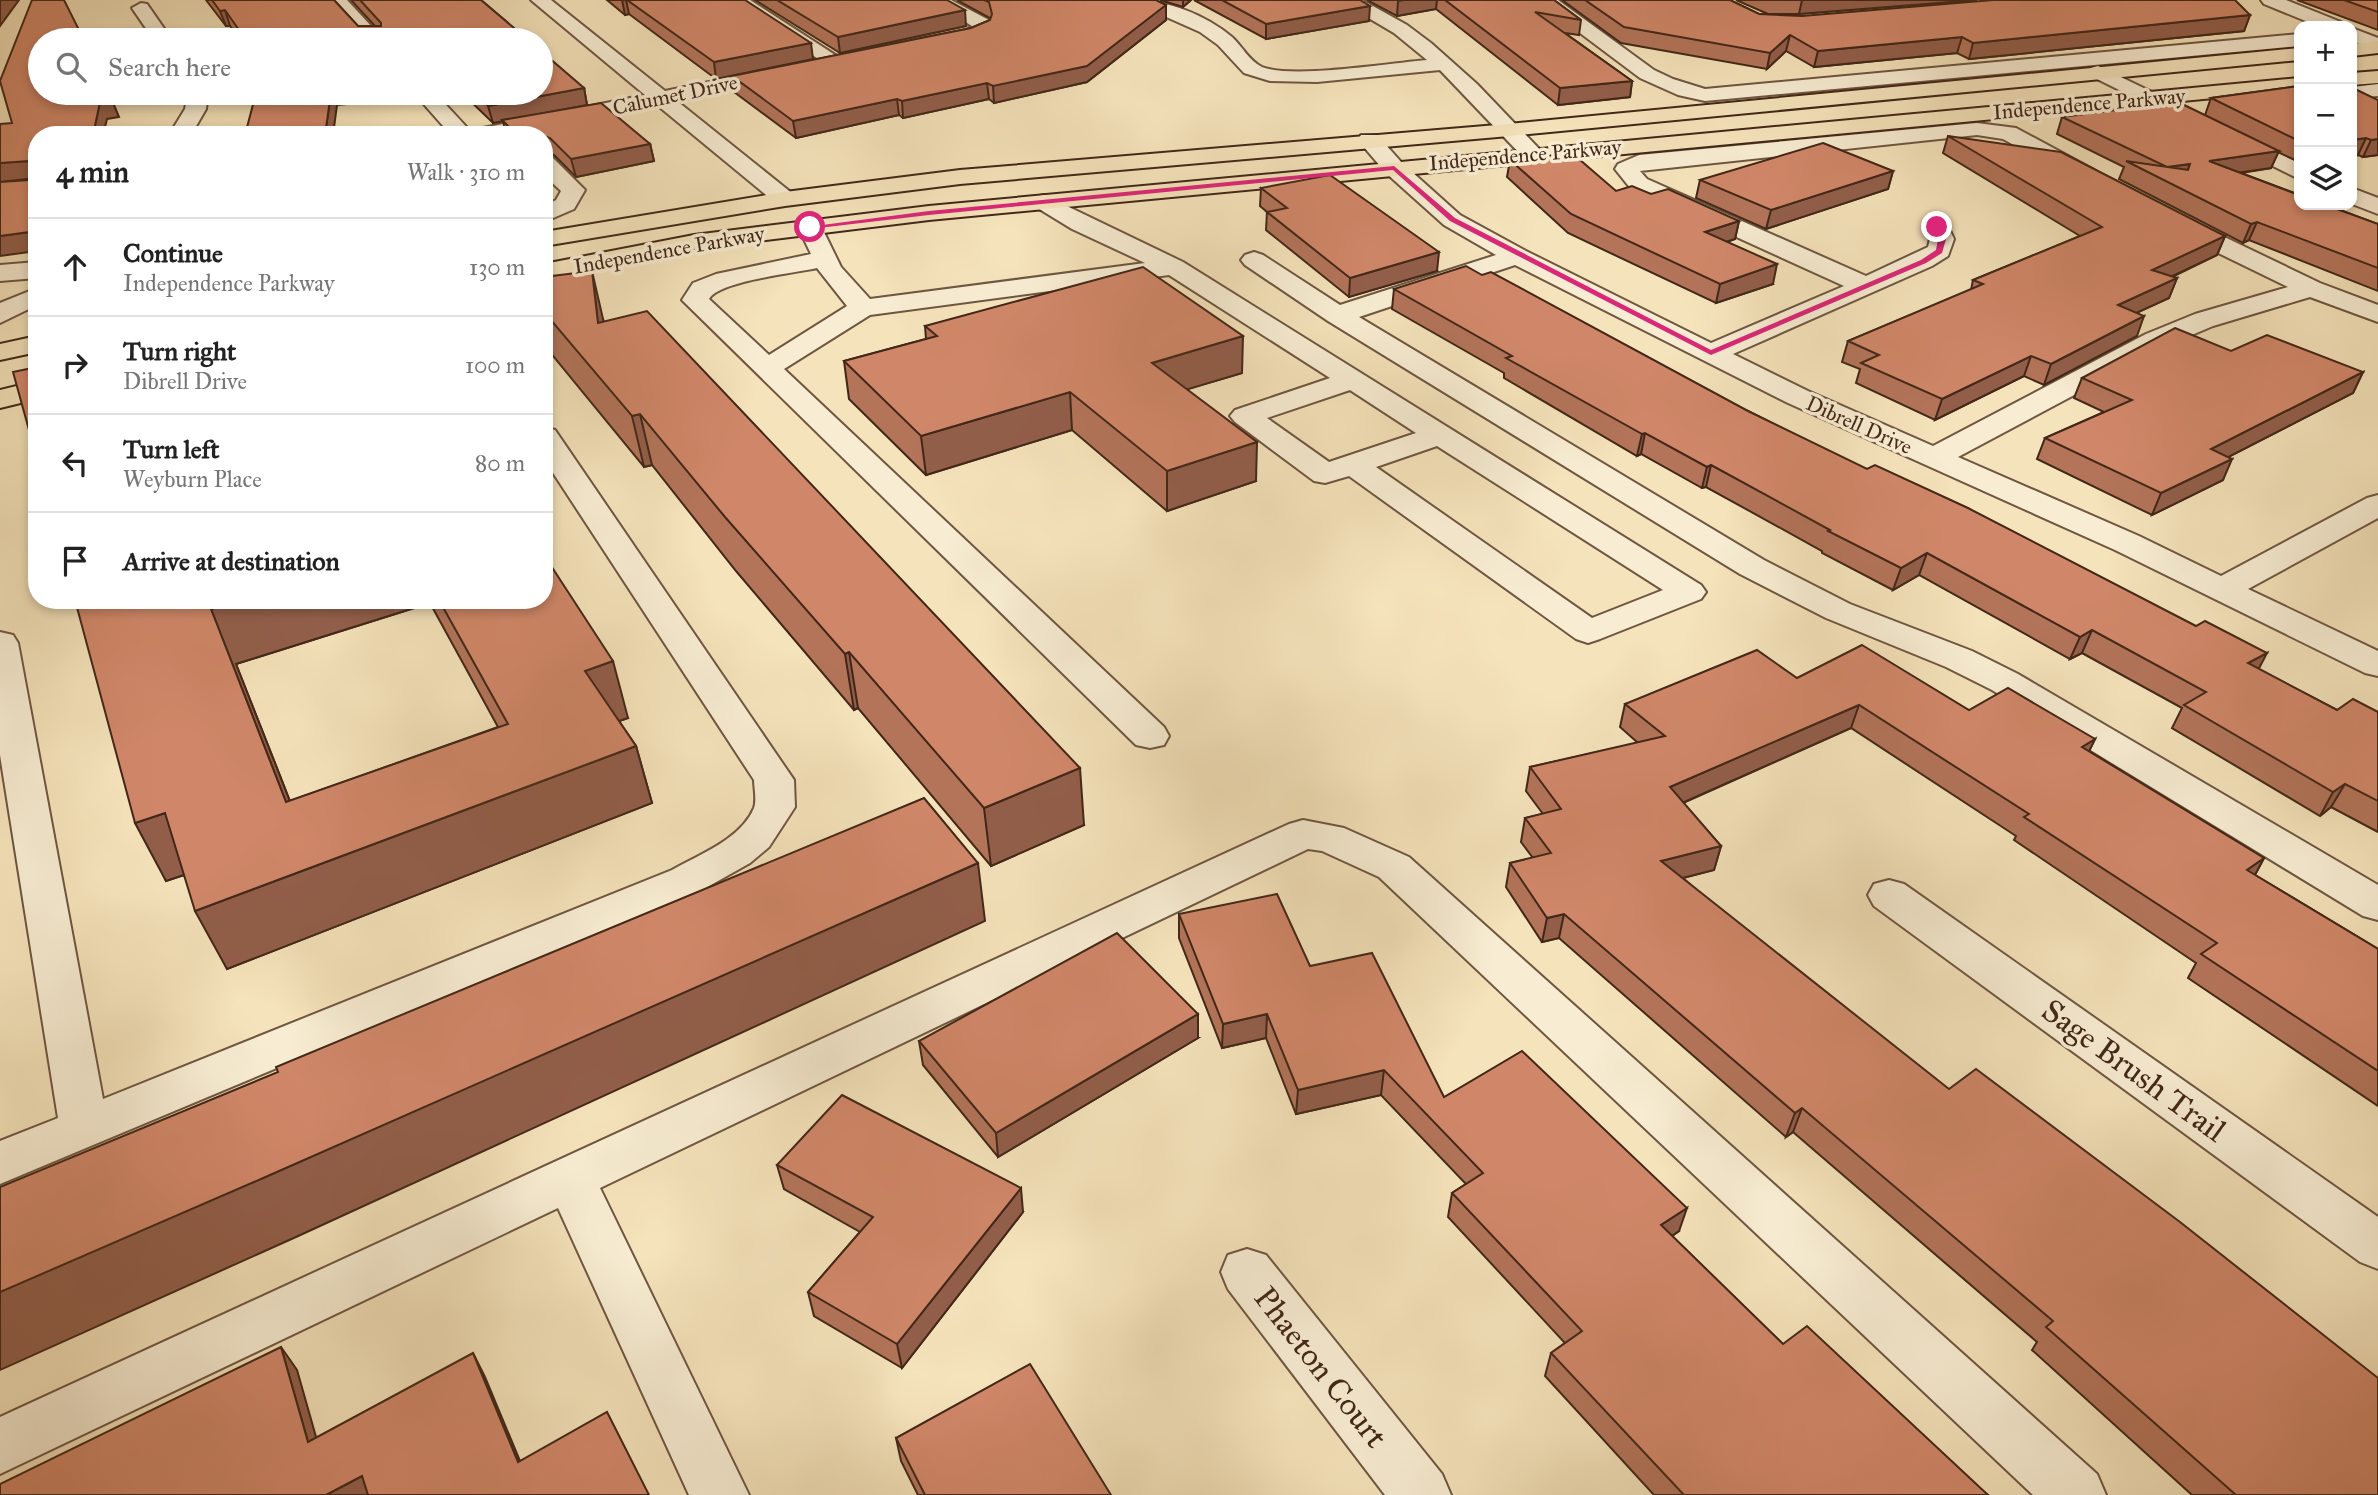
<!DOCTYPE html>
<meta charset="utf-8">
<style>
body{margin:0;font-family:"IM FELL Great Primer",serif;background:#f2f2f2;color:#222}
.controls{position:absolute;right:21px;top:21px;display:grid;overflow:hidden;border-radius:14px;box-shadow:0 4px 10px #0003}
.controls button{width:63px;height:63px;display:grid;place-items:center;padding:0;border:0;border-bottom:2px solid #e0e0e0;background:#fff;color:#222;font:35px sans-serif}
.stop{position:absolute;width:21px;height:21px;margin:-16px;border:5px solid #db2777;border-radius:50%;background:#fff}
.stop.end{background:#db2777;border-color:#fff;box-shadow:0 2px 7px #0008}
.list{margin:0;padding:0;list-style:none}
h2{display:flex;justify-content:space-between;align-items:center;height:91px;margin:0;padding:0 28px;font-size:30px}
h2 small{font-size:23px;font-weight:400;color:#767676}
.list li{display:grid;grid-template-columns:46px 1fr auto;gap:21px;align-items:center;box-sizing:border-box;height:98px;padding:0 28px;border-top:2px solid #e0e0e0}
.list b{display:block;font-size:26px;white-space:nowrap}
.list p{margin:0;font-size:23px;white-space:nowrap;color:#767676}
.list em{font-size:23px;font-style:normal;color:#767676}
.icon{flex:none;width:38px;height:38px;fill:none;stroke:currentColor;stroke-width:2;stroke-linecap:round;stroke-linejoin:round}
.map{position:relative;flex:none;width:2378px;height:1495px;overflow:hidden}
.search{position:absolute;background:#fff;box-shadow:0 4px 10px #0003;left:28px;top:28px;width:525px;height:77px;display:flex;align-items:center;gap:18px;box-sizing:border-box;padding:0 24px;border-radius:38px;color:#767676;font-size:26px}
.panel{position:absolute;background:#fff;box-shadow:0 4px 10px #0003;left:28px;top:126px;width:525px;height:483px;border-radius:28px}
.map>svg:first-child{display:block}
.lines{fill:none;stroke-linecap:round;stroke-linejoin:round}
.minor-casing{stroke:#6f5641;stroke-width:4}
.major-casing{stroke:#422718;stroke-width:4}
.minor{fill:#f8edd3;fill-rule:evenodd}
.major{fill:#f5e3bb;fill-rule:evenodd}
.wall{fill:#b3745a;stroke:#422718;stroke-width:2;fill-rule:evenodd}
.shaded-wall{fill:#925e4a;stroke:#422718;stroke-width:2}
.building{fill:#d08769;stroke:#422718;stroke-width:2}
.route{fill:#db2777}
.labels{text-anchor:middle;stroke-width:7;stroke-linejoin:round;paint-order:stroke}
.far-street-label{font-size:21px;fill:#422718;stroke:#f8edd3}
.near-street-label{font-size:32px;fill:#422718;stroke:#f8edd3}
</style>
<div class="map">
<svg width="2378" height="1495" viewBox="0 0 2378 1495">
<rect width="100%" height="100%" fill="#f5e3bb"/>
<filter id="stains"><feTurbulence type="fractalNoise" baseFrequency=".00286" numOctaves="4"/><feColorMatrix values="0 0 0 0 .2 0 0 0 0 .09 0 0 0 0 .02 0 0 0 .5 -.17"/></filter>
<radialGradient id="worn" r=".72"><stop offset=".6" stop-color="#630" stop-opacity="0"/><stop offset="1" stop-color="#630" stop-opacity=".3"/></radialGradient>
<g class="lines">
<!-- minor casing -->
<g class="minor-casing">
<g id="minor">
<polygon points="328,0 347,0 384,40 365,40"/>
<polygon points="531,0 551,0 665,91 782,67 789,69 792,73 789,77 677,101 793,194 797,199 793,204 777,204 657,105 515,135 451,135 414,93 435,93 473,134 483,128 645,95"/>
<polygon points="729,0 750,0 846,62 836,68 829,66"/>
<polygon points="929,0 951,0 989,20 991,28 979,39 937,48 930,46 927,42 930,38 966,31 972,26"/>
<path d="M1134,0c34,0 72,15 98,37 10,9 17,24 30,30 30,12 130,-4 165,-7l-33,-27 -56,-33h24l45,25 24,18 46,41 67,70 -3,5h-16l-85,-89 -123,12 -47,-1 -26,-8 -26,-28 -18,-13 -63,-28z"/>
<polygon points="1536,0 1558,0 1654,70 1673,79 1705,89 2299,34 2299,46 1705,101 1678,95 1640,78"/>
<polygon points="2261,0 2286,0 2341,22 2343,26 2318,26 2264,4"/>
<polygon points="141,3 147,4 172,40 154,40 132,8"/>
<polygon points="2352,28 2378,38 2378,51 2352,41"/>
<polygon points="2098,66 2299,163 2299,179 2091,76 2088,72 2091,68"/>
<polygon points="2378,84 2378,96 2365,97 2378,104 2378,118 2352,107 2352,87"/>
<polygon points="188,93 208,93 206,109 191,135 169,135 185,109"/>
<polygon points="1977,123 2016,128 2094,170 2097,175 2094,180 2078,180 2003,139 1977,135 1640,171 1647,179 1866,276 1928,247 1930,239 1925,227 1928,222 1937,220 1946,222 1954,239 1948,256 1932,266 1733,354 1808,391 1933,446 2146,334 2195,314 2288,287 2167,228 2164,223 2167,218 2176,216 2185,218 2320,283 2378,305 2378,322 2310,297 2213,326 2166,346 1958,457 2139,536 2221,576 2367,498 2378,495 2378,518 2248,589 2378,651 2378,676 2365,673 2115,550 1788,403 1515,265 1359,317 1764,560 1850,604 1972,651 2018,674 2378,885 2378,920 2363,916 1992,690 1946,667 1826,618 1740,574 1328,321 1245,265 1241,260 1245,255 1254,252 1263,255 1340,305 1496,255 1444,225 1386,173 1358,140 1361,135 1377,135 1402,163 1460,215 1526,251 1711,343 1844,286 1631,189 1615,169 1618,164 1639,155"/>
<polygon points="544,155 552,157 585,190 574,209 544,222 544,206 556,200 561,191 544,175"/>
<polygon points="2352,188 2378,198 2378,214 2352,204"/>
<path d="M1044,195l139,67 518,323 5,7 -5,7 -101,40 -12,4 -12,-4 -227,-163 -24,7 -11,-2 -79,-59 -5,-6 5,-6 95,-32 -161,-103 -299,40 -86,54 380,358 5,9 -5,9 -14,3 -14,-3 -454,-445 11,-17 23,-9 95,-20 -13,-27 3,-5 9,-2 9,2 22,45 29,32 275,-36 -73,-34 -36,-22 -4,-5 4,-5zM817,268l30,38 -78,49 -60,-56c10,-18 86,-26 108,-31zM1350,390l66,43 -87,29 -62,-44zM1437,446l226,144 -71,28 -216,-151z"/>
<polygon points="37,262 37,278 0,281 0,265"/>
<polygon points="37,288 37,305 0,323 0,303"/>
<path d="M544,427l11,3 239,350 1,27 -26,40 -19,16 -48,27 -702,294v-43l58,-23 -58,-363v-123l13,3 5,8 85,456 569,-229c28,-16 69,-31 82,-62 3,-8 0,-20 0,-28l-210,-321z"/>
<polygon points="1303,820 1344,828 1409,857 2097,1474 2106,1495 2033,1495 1379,877 1322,851 1308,849 600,1188 749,1495 689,1495 558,1208 0,1474 0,1417 1289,824"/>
<polygon points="1889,880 1904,884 2378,1217 2378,1269 2360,1262 1874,906 1868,895 1874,884"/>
<polygon points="1247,1249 1266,1255 1442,1474 1451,1495 1385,1495 1228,1289 1221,1272 1228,1255"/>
</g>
</g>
<!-- major casing -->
<g class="major-casing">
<g id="major">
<polygon points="2378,41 2378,53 2352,56 2352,44"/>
<polygon points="2299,48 2299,60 1509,136 960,184 785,206 544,246 544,232 785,192 960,170 1509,124"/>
<polygon points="2378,71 2378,83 2352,85 2352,73"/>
<polygon points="2299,78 2299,90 929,220 694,249 544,280 544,264 694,235 929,206"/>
<polygon points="37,336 37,352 0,360 0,344"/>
<polygon points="37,381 37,399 0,408 0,390"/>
</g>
</g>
<!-- minor -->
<use href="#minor" class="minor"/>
<!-- major -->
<use href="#major" class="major"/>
</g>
<!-- wall -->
<g class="wall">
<polygon points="206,0 334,0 358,26 375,26 351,0 481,0 528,40 241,40 230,26 226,26"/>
<polygon points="607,0 745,0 813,59 716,79 629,14 625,15"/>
<polygon points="755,0 947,0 966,26 840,53"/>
<polygon points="957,0 1155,0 1166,20 1087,82 994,103 989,99 903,118 899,115 796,138 734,92 732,76 971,28 990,20 990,18"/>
<polygon points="1160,0 1191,0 1183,7"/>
<polygon points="1194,0 1360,0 1369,21 1266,39"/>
<polygon points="1367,0 1554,0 1581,20 1579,35 1565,33 1632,81 1630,97 1558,105 1436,9 1397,16"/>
<polygon points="1562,0 1730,0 1759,14 1768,14 1736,0 1977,0 1799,14 1768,14 1802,16 2250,15 2244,31 1969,59 1957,53 1814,67 1786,51 1767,69 1621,43"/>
<polygon points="2297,0 2378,0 2378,30"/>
<polygon points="2299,86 2299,162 2278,152 2271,168 2241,173 2378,224 2378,291 2249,240 2243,243 2119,179 2124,167 2057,134 2062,117 2205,115 2211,98"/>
<polygon points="584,88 587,105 650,144 654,161 576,177 554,155 544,153 544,135 506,135 503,121 493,123 462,93 541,93"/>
<polygon points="2352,91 2378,155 2363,157 2358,155 2352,156"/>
<polygon points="1948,136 2225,236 2217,255 2172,277 2177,278 2169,298 2136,313 2137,336 2044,385 2024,376 1935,420 1856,383 1860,369 1842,362 1848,341 1971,290 1973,280 2080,236 1943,153"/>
<polygon points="1510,160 1616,191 1651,194 1739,221 1735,239 1727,242 1773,284 1716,303 1568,233 1507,177"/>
<polygon points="1893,171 1888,189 1766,229 1696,198 1700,180"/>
<polygon points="1261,188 1437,271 1349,297 1266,230 1267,212 1260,206"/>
<polygon points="544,277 603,319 604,322 1084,825 991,866 858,708 854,710 736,571 652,465 644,467 544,345"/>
<polygon points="1394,289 1748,411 2258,669 2337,710 2378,712 2378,832 2331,807 2320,816 2172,728 2182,708 2082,653 2070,659 1919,575 1893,590 1822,553 1822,551 1706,487 1702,488 1641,454 1637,456 1504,378 1504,373 1392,309"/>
<polygon points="925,326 1242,373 1187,389 1256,481 1167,511 1072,430 926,475 849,399 844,361 926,339"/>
<polygon points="2231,351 2363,372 2353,393 2228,457 2223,480 2152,515 2037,459 2045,438 2104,412 2074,398 2082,378"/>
<path d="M75,600h469l84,118 -9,3 17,25 16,57 -425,166 -43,-94 -18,6zM430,603l68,124 -208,74 -54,-137z"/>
<polygon points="1797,678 1969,710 2095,739 2089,751 2264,858 2255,875 2378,949 2378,1106 2188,978 2196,963 2014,840 2016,836 1851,728 1683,803 1721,846 1714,870 1683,878 2378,1495 2192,1495 2032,1350 2037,1342 1793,1132 1786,1137 1559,938 1542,942 1506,887 1510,863 1533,858 1521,842 1525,818 1543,814 1526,791 1530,767 1638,743 1620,727 1625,704"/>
<polygon points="1179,914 1310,966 1444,1097 1679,1231 1672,1236 1783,1344 1988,1495 1654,1495 1545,1376 1551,1353 1565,1343 1448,1217 1452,1193 1466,1184 1381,1095 1296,1114 1266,1038 1222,1048 1179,938"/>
<polygon points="1198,1038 998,1157 923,1065 919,1041"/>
<polygon points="777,1165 1023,1212 902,1368 814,1316 808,1292 860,1232 784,1189"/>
<polygon points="896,1438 1111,1495 918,1495 901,1461"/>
</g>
<!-- shaded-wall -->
<g class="shaded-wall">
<polygon points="1,0 19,0 0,26 0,2"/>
<polygon points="622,0 626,0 629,14 625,15"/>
<polygon points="1183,0 1191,0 1183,7"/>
<polygon points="1404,0 1437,0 1436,9 1397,16 1398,1"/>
<polygon points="1802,0 1977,0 1799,14"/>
<polygon points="1166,5 1166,20 1087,82 994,103 993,86"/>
<polygon points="1370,6 1369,21 1266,39 1266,24"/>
<polygon points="225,10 230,26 226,26 220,11"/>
<polygon points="965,10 966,26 840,53 838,37"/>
<polygon points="2250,15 2244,31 1969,59 1973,43"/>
<polygon points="1790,35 1786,51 1767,69 1770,53"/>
<polygon points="417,36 418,40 395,40"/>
<polygon points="1962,37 1957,53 1814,67 1818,51"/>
<polygon points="811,43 813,59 716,79 714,62"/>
<polygon points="1632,81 1630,97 1558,105 1560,88"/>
<polygon points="987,83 989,99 903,118 902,101"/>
<polygon points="584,88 587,105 493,123 488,106"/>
<polygon points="331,93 358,93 356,103 337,105 333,135 325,135"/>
<polygon points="897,99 899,115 796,138 793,121"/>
<polygon points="112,100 119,117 107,119 103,135 93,135 100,102"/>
<polygon points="2366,138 2358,155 2352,156 2352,140"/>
<polygon points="2378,139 2378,155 2363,157 2371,140"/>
<polygon points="650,144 654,161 576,177 571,159"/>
<polygon points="2279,151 2271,168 2202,178 2209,161"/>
<polygon points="29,161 37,178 0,182 0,163"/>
<polygon points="2190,164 2183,181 2167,167"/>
<polygon points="1893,171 1888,189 1766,229 1771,210"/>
<polygon points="1739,221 1735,239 1701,250 1705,232"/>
<polygon points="2257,222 2249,240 2243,243 2251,224"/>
<polygon points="37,231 37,251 0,256 0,236"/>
<polygon points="2225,236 2217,255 2145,289 2152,270"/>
<polygon points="1439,252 1437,271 1349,297 1350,278"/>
<polygon points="1777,264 1773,284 1716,303 1720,284"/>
<polygon points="592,271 603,319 610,372 598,323"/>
<polygon points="2177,278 2169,298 2110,325 2118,305"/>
<polygon points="2144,316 2137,336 2044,385 2051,364"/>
<polygon points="1243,336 1242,373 1152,400 1152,363"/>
<polygon points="2031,356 2024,376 1935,420 1942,399"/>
<polygon points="2363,372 2353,393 2201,471 2211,449"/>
<polygon points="1070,392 1072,430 926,475 921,436"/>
<polygon points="640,414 652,465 644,467 632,416"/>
<polygon points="1645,433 1641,454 1637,456 1642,434"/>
<polygon points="1257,442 1256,481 1167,511 1167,471"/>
<polygon points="2232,459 2223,480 2152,515 2161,493"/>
<polygon points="1711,465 1706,487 1702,488 1707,467"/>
<polygon points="1927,553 1919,575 1893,590 1901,568"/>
<polygon points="239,600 429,600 430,603 236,664 313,860 286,802 211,609"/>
<polygon points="2092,630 2082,653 2070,659 2080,637"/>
<polygon points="849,652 858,708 854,710 845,654"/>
<polygon points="2267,653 2255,676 2248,663"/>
<polygon points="613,661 628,718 602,727 585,671"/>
<polygon points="1859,705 1851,728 1664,811 1670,787"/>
<polygon points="2095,739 2084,762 2082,747"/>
<polygon points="636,746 652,803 227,969 195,911"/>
<polygon points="1080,768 1084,825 991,866 984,808"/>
<polygon points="2345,784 2331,807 2320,816 2333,792"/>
<polygon points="165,813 196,871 166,881 135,823"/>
<polygon points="1721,846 1714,870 1655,885 1661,861"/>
<polygon points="2264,858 2251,882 2247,870"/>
<polygon points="978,863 985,921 296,1237 0,1370 0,1292"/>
<polygon points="1564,914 1559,938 1542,942 1547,918"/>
<polygon points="1198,1014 1198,1038 998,1157 996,1133"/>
<polygon points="1267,1014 1266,1038 1222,1048 1223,1024"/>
<polygon points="1384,1070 1381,1095 1296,1114 1298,1090"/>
<polygon points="1802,1108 1793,1132 1786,1137 1795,1113"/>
<polygon points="1021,1188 1023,1212 902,1368 897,1344"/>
<polygon points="1687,1208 1679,1231 1653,1249 1661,1225"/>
<polygon points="281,1347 297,1370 324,1465 308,1442"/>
<polygon points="473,1353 485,1377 530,1485 518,1462"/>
<polygon points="362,1476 374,1495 326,1495"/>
</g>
<!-- building -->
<g class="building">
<polygon points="32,0 64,0 84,40 40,40 40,93 109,93 112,100 100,102 93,135 37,135 37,231 0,236 0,182 29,180 31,177 32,163 29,161 0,163 0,124 12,123 0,81"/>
<polygon points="212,0 334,0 358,26 381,26 381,23 360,0 481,0 528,40 421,40 417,36 395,40 246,40 225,10 220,11"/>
<polygon points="627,0 745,0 811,43 714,62"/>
<polygon points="777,0 947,0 965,10 838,37"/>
<polygon points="984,0 1156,0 1166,5 1087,66 993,86 987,83 902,101 897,99 793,121 732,76 971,28 990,20 992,14 989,2"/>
<polygon points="1222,0 1360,0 1370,6 1266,24"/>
<polygon points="1445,0 1554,0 1581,20 1535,12 1632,81 1560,88"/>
<polygon points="1585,0 1730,0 1759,14 1802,16 1993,0 2235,0 2250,15 1973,43 1962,37 1818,51 1790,35 1770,53 1624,27"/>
<polygon points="2344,0 2378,0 2378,12"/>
<polygon points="541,51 584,88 488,106 474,93 541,93"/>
<polygon points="2299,86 2299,141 2211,98"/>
<polygon points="2357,90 2378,100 2378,139 2371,140 2366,138 2352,140 2352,91"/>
<polygon points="256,93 331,93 325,135 245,135"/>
<polygon points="2178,102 2279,151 2209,161 2299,195 2299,205 2326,205 2378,224 2378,268 2257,222 2251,224 2126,161 2188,170 2190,164 2167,167 2062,117"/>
<polygon points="601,103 650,144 571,159 550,138 544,136 544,135 517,135 502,120"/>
<polygon points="1948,136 2061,152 2225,236 2152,270 2177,278 2118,305 2144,316 2051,364 2031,356 1942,399 1861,363 1879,355 1848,341 1983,284 1973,280 2102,227"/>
<polygon points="1823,143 1893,171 1771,210 1700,180"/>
<polygon points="1572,153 1616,191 1632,186 1651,194 1668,189 1739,221 1705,232 1777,264 1720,284 1571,214 1510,160"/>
<polygon points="1330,175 1439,252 1350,278 1267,212 1287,208 1261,188"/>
<polygon points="1466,266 1482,275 1491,272 1748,411 1867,469 1875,465 1968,508 2196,626 2205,621 2267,653 2248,663 2337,710 2353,699 2378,712 2378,801 2345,784 2333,792 2184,705 2206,692 2092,630 2080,637 1927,553 1901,568 1828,531 1830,530 1711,465 1707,467 1645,433 1642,434 1506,358 1512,356 1394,289"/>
<polygon points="1143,267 1243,336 1152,363 1257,442 1167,471 1070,392 921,436 844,361 937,336 925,326"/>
<polygon points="592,271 598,323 647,311 1080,768 984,808 849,652 845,654 725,517 640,414 632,416 544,312 544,277"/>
<polygon points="2175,328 2231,351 2267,335 2363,372 2211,449 2232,459 2161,493 2045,438 2132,400 2082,378"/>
<polygon points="37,367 37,459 13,372"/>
<polygon points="544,555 613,661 585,671 636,746 195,911 165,813 135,823 75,600 239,600 211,609 286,802 508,724 439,600 544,600"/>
<polygon points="1862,645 1969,710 2008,688 2095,739 2082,747 2264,858 2247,870 2378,949 2378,1071 2201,954 2217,943 2024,817 2029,814 1859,705 1670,787 1721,846 1661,861 1949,1089 1976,1069 2180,1222 2378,1378 2378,1495 2236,1495 2046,1327 2053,1321 1802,1108 1795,1113 1564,914 1547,918 1510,863 1551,853 1525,818 1561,809 1530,767 1665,736 1625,704 1757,650 1797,678"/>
<polygon points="924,798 978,863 261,1179 0,1292 0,1187 278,1072 276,1067"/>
<polygon points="1277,894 1310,966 1372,953 1444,1097 1522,1051 1687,1208 1661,1225 1783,1344 1807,1326 1988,1495 1684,1495 1551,1353 1582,1331 1452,1193 1483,1173 1384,1070 1298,1090 1267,1014 1223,1024 1179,914"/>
<polygon points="1117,933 1198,1014 996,1133 919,1041"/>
<polygon points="842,1095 1021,1188 897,1344 808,1292 873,1217 777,1165"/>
<polygon points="281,1347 308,1442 473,1353 518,1462 607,1412 649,1495 368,1495 362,1476 326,1495 0,1495 0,1484"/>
<polygon points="1030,1364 1111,1495 925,1495 896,1438"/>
</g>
<!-- route -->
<polygon class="route" points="1394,166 1455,218 1711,350 1921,260 1936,250 1938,239 1935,226 1940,226 1946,239 1942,253 1926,263 1711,355 1450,221 1393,170 929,215 810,229 807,227 929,211"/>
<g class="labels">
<!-- far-street labels -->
<g class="far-street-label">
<text transform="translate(675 95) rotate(-12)" y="7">Calumet Drive</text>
<text transform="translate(2089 104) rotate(-5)" y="7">Independence Parkway</text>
<text transform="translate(1525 155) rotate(-5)" y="7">Independence Parkway</text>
<text transform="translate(669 250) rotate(-10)" y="7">Independence Parkway</text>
<text transform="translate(1859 425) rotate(24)" y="7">Dibrell Drive</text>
</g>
<!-- near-street labels -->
<g class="near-street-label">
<text transform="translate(2134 1070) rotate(36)" y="11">Sage Brush Trail</text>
<text transform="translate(1321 1367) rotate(52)" y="11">Phaeton Court</text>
</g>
</g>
<rect width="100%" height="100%" filter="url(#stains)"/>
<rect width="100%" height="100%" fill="url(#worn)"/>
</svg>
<div class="controls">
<button>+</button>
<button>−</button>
<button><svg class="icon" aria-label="layers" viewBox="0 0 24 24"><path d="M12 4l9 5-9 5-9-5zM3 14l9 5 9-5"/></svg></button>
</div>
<div class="stop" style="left:810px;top:227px"></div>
<div class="stop end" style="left:1937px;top:227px"></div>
<div class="search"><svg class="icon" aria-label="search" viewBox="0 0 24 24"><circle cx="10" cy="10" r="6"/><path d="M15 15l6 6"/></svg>Search here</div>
<section class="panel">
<h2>4 min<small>Walk · 310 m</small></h2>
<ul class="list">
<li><svg class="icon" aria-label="ahead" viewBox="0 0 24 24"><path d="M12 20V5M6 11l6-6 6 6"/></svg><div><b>Continue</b><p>Independence Parkway</p></div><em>130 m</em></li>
<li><svg class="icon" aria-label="right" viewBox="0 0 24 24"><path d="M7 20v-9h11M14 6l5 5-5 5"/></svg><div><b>Turn right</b><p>Dibrell Drive</p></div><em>100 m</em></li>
<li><svg class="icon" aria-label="left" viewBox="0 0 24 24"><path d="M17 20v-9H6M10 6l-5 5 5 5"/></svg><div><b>Turn left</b><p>Weyburn Place</p></div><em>80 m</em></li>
<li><svg class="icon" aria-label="arrive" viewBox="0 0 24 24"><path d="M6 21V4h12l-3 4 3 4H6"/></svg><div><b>Arrive at destination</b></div></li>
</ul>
</section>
</div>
